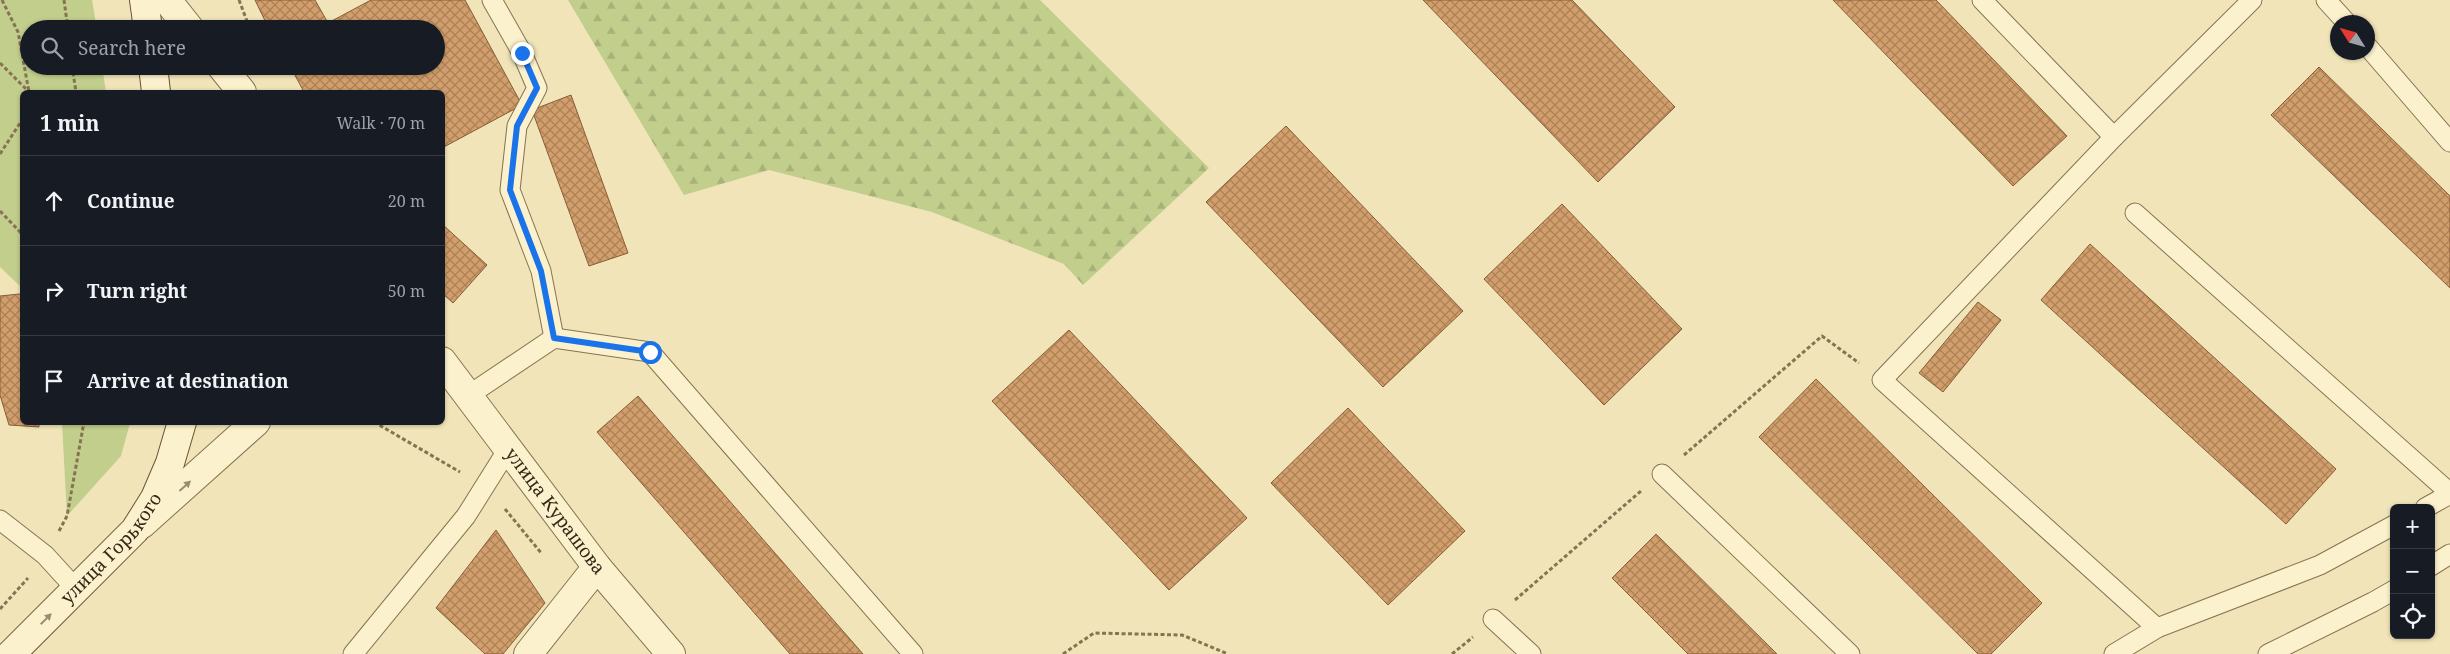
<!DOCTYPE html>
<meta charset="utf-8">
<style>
body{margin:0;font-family:"Noto Serif",serif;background:#20242c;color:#f1f3f6}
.controls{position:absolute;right:15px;bottom:15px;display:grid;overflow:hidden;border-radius:8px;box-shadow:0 1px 4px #0004}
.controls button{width:45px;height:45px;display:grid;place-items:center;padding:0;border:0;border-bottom:1px solid #363941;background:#171b24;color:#f1f3f6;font:25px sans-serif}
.compass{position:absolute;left:2330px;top:15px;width:45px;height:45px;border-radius:50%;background:#171b24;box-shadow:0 1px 4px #0004;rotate:307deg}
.stop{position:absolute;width:15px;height:15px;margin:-11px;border:4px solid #1a73e8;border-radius:50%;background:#fff}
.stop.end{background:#1a73e8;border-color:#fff;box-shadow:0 1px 5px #0008}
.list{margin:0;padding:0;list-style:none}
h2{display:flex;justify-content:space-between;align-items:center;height:65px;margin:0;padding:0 20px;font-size:21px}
h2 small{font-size:16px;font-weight:400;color:#9ea1a6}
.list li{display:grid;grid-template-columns:32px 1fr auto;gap:15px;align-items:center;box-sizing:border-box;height:90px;padding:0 20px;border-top:1px solid #363941}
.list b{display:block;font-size:19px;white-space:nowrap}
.list em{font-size:16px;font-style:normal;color:#9ea1a6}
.icon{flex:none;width:28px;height:28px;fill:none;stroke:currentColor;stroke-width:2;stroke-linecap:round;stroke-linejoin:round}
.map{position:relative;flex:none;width:2450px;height:654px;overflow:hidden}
.search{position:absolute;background:#171b24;box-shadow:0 1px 4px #0004;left:20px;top:20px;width:425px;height:55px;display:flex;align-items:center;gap:12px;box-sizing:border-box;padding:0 18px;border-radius:28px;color:#9ea1a6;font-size:19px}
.panel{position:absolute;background:#171b24;box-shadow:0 1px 4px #0004;left:20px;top:90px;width:425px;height:335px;border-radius:8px}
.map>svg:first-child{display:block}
.green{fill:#c2ce8c}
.forest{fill:url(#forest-firs)}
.building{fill:url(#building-cross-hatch);stroke:#885d37}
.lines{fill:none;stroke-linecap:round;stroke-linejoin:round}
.service-casing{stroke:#877353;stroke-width:21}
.minor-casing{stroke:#877353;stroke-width:30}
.secondary-casing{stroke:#695336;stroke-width:30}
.path{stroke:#877353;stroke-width:3;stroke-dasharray:4 2.5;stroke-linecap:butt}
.service{stroke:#fbf1cc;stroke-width:19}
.minor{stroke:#fbf1cc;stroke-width:28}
.secondary{stroke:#fbf1cc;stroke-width:28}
.oneway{fill:#988d72}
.route{stroke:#1a73e8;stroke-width:6}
.labels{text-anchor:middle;stroke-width:4.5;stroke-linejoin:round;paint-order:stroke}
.street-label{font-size:18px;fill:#352919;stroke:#f8eec8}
</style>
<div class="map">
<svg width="2450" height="654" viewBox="0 0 2450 654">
<defs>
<pattern id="forest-firs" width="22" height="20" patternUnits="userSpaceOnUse" patternTransform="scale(1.25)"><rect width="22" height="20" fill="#c2ce8c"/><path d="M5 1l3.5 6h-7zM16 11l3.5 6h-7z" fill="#a7b178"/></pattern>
<pattern id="building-cross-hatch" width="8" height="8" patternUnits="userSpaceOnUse" patternTransform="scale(1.25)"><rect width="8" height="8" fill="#d29e6b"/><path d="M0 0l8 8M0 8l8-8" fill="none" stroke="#ab8157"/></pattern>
</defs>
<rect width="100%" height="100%" fill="#f0e4b8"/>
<!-- green -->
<g class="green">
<polygon points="0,0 92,0 97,29 29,29 29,66 102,66 106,92 22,92 22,288 0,267"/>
<polygon points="62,423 130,423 121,456 67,516"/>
</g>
<!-- forest -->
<polygon class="forest" points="568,0 1040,0 1209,168 1083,285 1064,264 932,212 769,170 684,195"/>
<!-- building -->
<g class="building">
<polygon points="255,0 315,0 328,23 371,0 465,0 522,105 442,148 442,92 304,92 290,66 436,66 436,29 269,29"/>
<polygon points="1423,0 1572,0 1675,107 1598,182"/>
<polygon points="1833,0 1936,0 2067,136 2013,186"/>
<polygon points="2319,67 2450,196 2450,288 2271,115"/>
<polygon points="571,95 628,253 589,266 532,110"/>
<polygon points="1286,126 1463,311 1383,387 1206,202"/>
<polygon points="1562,204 1682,329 1604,405 1484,279"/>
<polygon points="442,224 487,265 453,303 442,293"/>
<polygon points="2090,244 2336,469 2286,524 2041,300"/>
<polygon points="19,294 22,295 22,422 39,422 39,427 9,425 0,395 0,296"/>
<polygon points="1978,302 2001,320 1943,392 1919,373"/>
<polygon points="1069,330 1247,518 1169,590 992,401"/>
<polygon points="1816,379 2042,603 1991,654 1978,654 1759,437"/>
<polygon points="638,396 679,443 863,654 790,654 597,432"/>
<polygon points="1348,408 1465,531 1388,605 1271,483"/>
<polygon points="496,530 545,603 503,654 485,654 436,608"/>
<polygon points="1656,534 1777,654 1688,654 1612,578"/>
</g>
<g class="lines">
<!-- service casing -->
<g class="service-casing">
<g id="service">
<polyline points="492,0 522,53 537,88 517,126 510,190 541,271 554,338"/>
<polyline points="1982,0 2114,137"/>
<polyline points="2326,0 2346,22"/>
<polyline points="2368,47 2450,142"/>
<polyline points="2135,213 2450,493"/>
<polyline points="469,395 554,338 650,352 913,654"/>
<polyline points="1662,474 1850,654"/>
<polyline points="2425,508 2450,494"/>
<polyline points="0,520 45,555 76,589"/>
<polyline points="2431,566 2450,554"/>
<polyline points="1493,619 1531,654"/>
<polyline points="2157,628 1882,380 2114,137 2252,0"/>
<polyline points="353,654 466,516 508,449"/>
<polyline points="2114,654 2157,628 2320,565 2394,525"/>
<polyline points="2268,654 2373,602 2394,590"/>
</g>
</g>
<!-- minor casing -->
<g class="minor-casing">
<g id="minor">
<polyline points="167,0 190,29"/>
<polyline points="221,66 242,92"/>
<path id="s1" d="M442,361l155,206 74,87"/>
<polyline points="142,524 256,422"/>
<polyline points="528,654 597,567"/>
</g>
</g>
<!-- secondary casing -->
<g class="secondary-casing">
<g id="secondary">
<polyline points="144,0 148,29"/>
<polyline points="153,66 156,92"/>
<path id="s2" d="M11,654l124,-124 20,-32 15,-35 12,-41"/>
</g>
</g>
<!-- path -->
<g class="path">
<polyline points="2,0 18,32 29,92"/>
<polyline points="64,0 68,29"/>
<polyline points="239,0 250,29"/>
<polyline points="0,63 29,92"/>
<polyline points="72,66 76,92"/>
<polyline points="0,154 22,120"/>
<polyline points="0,211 22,234"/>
<polyline points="374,422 460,472"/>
<polyline points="1684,455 1822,336 1859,363"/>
<polyline points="505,509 542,554"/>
<polyline points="59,531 67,516 84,422"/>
<polyline points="1515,600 1641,491"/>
<polyline points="0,609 28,578"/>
<polyline points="1063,654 1094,633 1182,635 1228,654"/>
<polyline points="1452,654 1473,637"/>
</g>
<!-- service -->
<use href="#service" class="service"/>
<!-- minor -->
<use href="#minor" class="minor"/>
<!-- secondary -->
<use href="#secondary" class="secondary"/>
</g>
<!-- one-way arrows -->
<defs><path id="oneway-solid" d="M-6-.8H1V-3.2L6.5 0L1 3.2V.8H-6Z" transform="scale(1.25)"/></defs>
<g class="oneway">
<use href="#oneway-solid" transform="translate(185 486) rotate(-42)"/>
<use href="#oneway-solid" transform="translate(46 619) rotate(-45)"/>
</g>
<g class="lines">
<!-- route -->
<polyline class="route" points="522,53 537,88 517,126 510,190 541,271 554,338 650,352"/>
</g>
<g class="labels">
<!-- street labels -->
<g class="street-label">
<text dy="6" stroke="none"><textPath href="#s1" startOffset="188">улица Курашова</textPath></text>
<text dy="6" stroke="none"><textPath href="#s2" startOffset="146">улица Горького</textPath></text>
</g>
</g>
</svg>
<div class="controls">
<button>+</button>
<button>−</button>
<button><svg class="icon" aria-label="locate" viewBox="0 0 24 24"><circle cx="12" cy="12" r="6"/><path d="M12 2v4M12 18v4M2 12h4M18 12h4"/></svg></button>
</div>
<svg class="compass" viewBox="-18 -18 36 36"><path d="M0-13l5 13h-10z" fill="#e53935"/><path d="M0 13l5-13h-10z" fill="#9ea1a6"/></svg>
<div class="stop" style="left:650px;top:352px"></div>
<div class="stop end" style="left:522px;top:53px"></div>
<div class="search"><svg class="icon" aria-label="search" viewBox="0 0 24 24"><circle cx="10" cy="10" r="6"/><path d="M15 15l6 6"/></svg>Search here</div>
<section class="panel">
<h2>1 min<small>Walk · 70 m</small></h2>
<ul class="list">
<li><svg class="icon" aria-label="ahead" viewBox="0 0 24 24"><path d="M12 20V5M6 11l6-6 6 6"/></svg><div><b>Continue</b></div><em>20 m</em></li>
<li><svg class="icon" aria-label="right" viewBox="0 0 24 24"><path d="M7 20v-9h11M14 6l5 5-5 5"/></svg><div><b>Turn right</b></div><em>50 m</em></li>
<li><svg class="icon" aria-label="arrive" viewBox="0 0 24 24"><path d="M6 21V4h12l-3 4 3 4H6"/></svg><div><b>Arrive at destination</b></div></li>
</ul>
</section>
</div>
